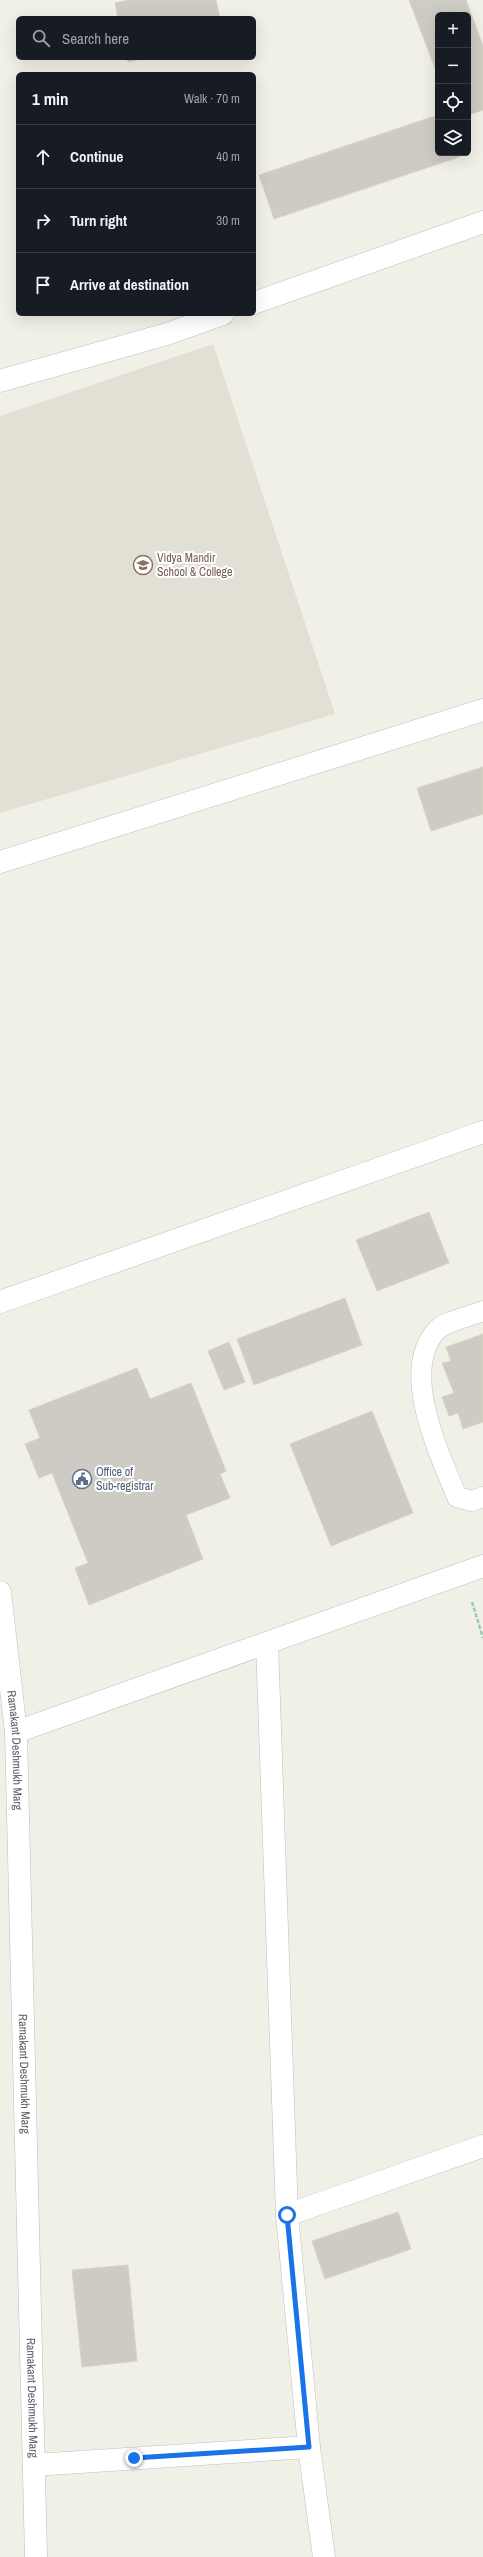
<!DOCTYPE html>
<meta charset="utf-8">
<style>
body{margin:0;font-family:"Archivo Narrow",sans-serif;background:#242831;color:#f1f3f6}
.controls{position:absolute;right:12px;top:12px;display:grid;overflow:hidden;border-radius:6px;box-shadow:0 4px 16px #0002}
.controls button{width:36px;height:36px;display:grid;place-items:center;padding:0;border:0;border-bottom:1px solid #363941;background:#171b24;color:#f1f3f6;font:20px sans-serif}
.stop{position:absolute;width:12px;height:12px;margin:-9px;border:3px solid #1a73e8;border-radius:50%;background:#fff}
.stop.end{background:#1a73e8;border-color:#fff;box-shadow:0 1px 4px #0008}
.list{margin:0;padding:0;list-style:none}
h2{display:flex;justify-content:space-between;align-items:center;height:52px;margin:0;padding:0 16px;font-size:17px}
h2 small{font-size:13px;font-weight:400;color:#9ea1a6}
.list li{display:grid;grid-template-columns:26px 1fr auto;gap:12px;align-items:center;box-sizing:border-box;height:64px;padding:0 16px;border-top:1px solid #363941}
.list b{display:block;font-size:15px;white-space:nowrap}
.list em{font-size:13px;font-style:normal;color:#9ea1a6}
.icon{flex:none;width:22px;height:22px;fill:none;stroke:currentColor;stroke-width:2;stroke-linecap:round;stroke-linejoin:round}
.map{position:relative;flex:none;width:483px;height:2557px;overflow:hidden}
.search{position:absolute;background:#171b24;box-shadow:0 4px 16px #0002;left:16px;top:16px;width:240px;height:44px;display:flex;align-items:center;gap:10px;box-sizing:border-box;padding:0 14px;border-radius:6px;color:#9ea1a6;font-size:15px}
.panel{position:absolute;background:#171b24;box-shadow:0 4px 16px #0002;left:16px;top:72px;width:240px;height:244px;border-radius:6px}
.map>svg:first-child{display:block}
.education{fill:#e2e0d5}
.building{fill:#cdcbc3;stroke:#d7d4c4}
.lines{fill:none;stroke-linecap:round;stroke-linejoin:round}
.lane-casing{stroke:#bebfc6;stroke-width:21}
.street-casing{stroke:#bebfc6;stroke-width:23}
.secondary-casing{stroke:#bcbec5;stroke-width:23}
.path{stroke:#99ccaf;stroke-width:2.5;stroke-dasharray:4 2;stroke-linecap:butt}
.lane{stroke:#fff;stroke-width:20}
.street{stroke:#fff;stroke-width:22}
.secondary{stroke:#fff;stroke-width:22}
.route{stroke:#1a73e8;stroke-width:5}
.labels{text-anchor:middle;stroke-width:4;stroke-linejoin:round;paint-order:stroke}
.education-label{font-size:12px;fill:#785e54;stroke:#fff;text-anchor:start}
.service-label{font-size:12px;fill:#4e5e75;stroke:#fff;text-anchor:start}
.street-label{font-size:12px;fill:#5e6168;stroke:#fff}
</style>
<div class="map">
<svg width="483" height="2557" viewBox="0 0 483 2557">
<rect width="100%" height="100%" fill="#f1f0e7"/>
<!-- education -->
<polygon class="education" points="213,344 335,714 0,813 0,416"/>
<!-- building -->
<g class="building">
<polygon points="128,0 216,0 220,18 118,18 115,3"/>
<polygon points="409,0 466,0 483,46 483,110 468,115 468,15 438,15 438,76"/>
<polygon points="127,58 145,58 128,62"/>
<polygon points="438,115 438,153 457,153 459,157 274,219 259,175"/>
<polygon points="483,767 483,814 431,831 417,788"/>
<polygon points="429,1212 449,1263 377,1291 356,1240"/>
<polygon points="345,1298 362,1345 254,1385 237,1339"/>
<polygon points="483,1334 483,1422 463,1429 458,1413 449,1416 442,1397 454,1393 442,1363 451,1361 446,1347"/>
<polygon points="229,1342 245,1382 224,1390 208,1351"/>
<polygon points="137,1368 150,1399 191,1383 226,1471 220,1474 230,1498 186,1515 203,1559 89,1605 75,1568 88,1563 52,1473 39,1478 25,1444 40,1438 29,1410"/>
<polygon points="372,1411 413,1513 331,1546 290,1444"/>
<polygon points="398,2212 411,2249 325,2279 312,2241"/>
<polygon points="128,2265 137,2361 82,2367 72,2270"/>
</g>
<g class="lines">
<!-- lane casing -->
<g class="lane-casing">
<path id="lane" d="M483,1311c-10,4 -38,11 -45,18 -40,40 2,126 19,168l15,4 11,-4"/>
</g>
<!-- street casing -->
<g class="street-casing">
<g id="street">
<polyline points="254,303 483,222"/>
<polyline points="0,381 167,334 223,314"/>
<polyline points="0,862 483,710"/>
<polyline points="0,1302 483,1132"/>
<polyline points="267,1643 287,2215 309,2447 324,2557"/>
<polyline points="287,2215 483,2146"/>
<polyline points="34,2465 309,2447"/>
</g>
</g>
<!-- secondary casing -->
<g class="secondary-casing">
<g id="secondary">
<path id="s1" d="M0,1592l16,140 20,825"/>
<polyline points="16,1732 483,1566"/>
</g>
</g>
<!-- path -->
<polyline class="path" points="472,1602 483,1638"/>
<!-- lane -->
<use href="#lane" class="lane"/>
<!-- street -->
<use href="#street" class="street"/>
<!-- secondary -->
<use href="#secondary" class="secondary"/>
</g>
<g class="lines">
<!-- route -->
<polyline class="route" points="134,2458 309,2447 287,2215"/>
</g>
<!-- icons -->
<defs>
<g id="school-ring" transform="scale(1)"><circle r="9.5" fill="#fff" stroke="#8d6e63" stroke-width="1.5"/><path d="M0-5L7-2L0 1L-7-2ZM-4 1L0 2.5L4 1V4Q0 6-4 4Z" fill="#8d6e63"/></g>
<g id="civic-ring" transform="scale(1)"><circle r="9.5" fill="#fff" stroke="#5c6f8a" stroke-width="1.5"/><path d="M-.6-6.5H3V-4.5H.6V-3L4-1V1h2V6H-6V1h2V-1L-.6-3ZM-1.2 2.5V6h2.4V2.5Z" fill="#5c6f8a"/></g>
</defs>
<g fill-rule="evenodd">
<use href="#school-ring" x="143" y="565"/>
<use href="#civic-ring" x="82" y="1479"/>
</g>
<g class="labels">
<!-- education labels -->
<g class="education-label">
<text x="157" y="562">Vidya Mandir<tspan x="157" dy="14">School &amp; College</tspan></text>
</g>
<!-- service labels -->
<g class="service-label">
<text x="96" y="1476">Office of<tspan x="96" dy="14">Sub-registrar</tspan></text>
</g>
<!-- street labels -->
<g class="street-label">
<text dy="4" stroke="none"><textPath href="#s1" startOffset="159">Ramakant Deshmukh Marg</textPath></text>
<text dy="4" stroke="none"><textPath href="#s1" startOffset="483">Ramakant Deshmukh Marg</textPath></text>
<text dy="4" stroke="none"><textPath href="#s1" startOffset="807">Ramakant Deshmukh Marg</textPath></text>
</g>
</g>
</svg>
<div class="controls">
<button>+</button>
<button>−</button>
<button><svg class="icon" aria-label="locate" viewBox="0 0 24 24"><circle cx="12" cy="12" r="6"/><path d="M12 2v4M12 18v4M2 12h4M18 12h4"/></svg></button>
<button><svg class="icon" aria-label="layers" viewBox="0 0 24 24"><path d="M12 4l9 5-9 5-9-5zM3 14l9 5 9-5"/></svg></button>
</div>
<div class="stop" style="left:287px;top:2215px"></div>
<div class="stop end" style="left:134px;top:2458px"></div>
<div class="search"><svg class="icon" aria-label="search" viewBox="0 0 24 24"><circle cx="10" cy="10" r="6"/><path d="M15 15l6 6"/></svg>Search here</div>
<section class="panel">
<h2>1 min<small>Walk · 70 m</small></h2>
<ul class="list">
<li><svg class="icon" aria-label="ahead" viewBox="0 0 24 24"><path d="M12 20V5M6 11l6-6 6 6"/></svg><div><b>Continue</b></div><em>40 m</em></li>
<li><svg class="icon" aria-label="right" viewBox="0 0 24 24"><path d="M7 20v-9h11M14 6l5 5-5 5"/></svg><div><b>Turn right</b></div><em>30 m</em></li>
<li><svg class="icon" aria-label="arrive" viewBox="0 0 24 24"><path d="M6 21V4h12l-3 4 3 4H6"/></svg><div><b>Arrive at destination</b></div></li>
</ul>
</section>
</div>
